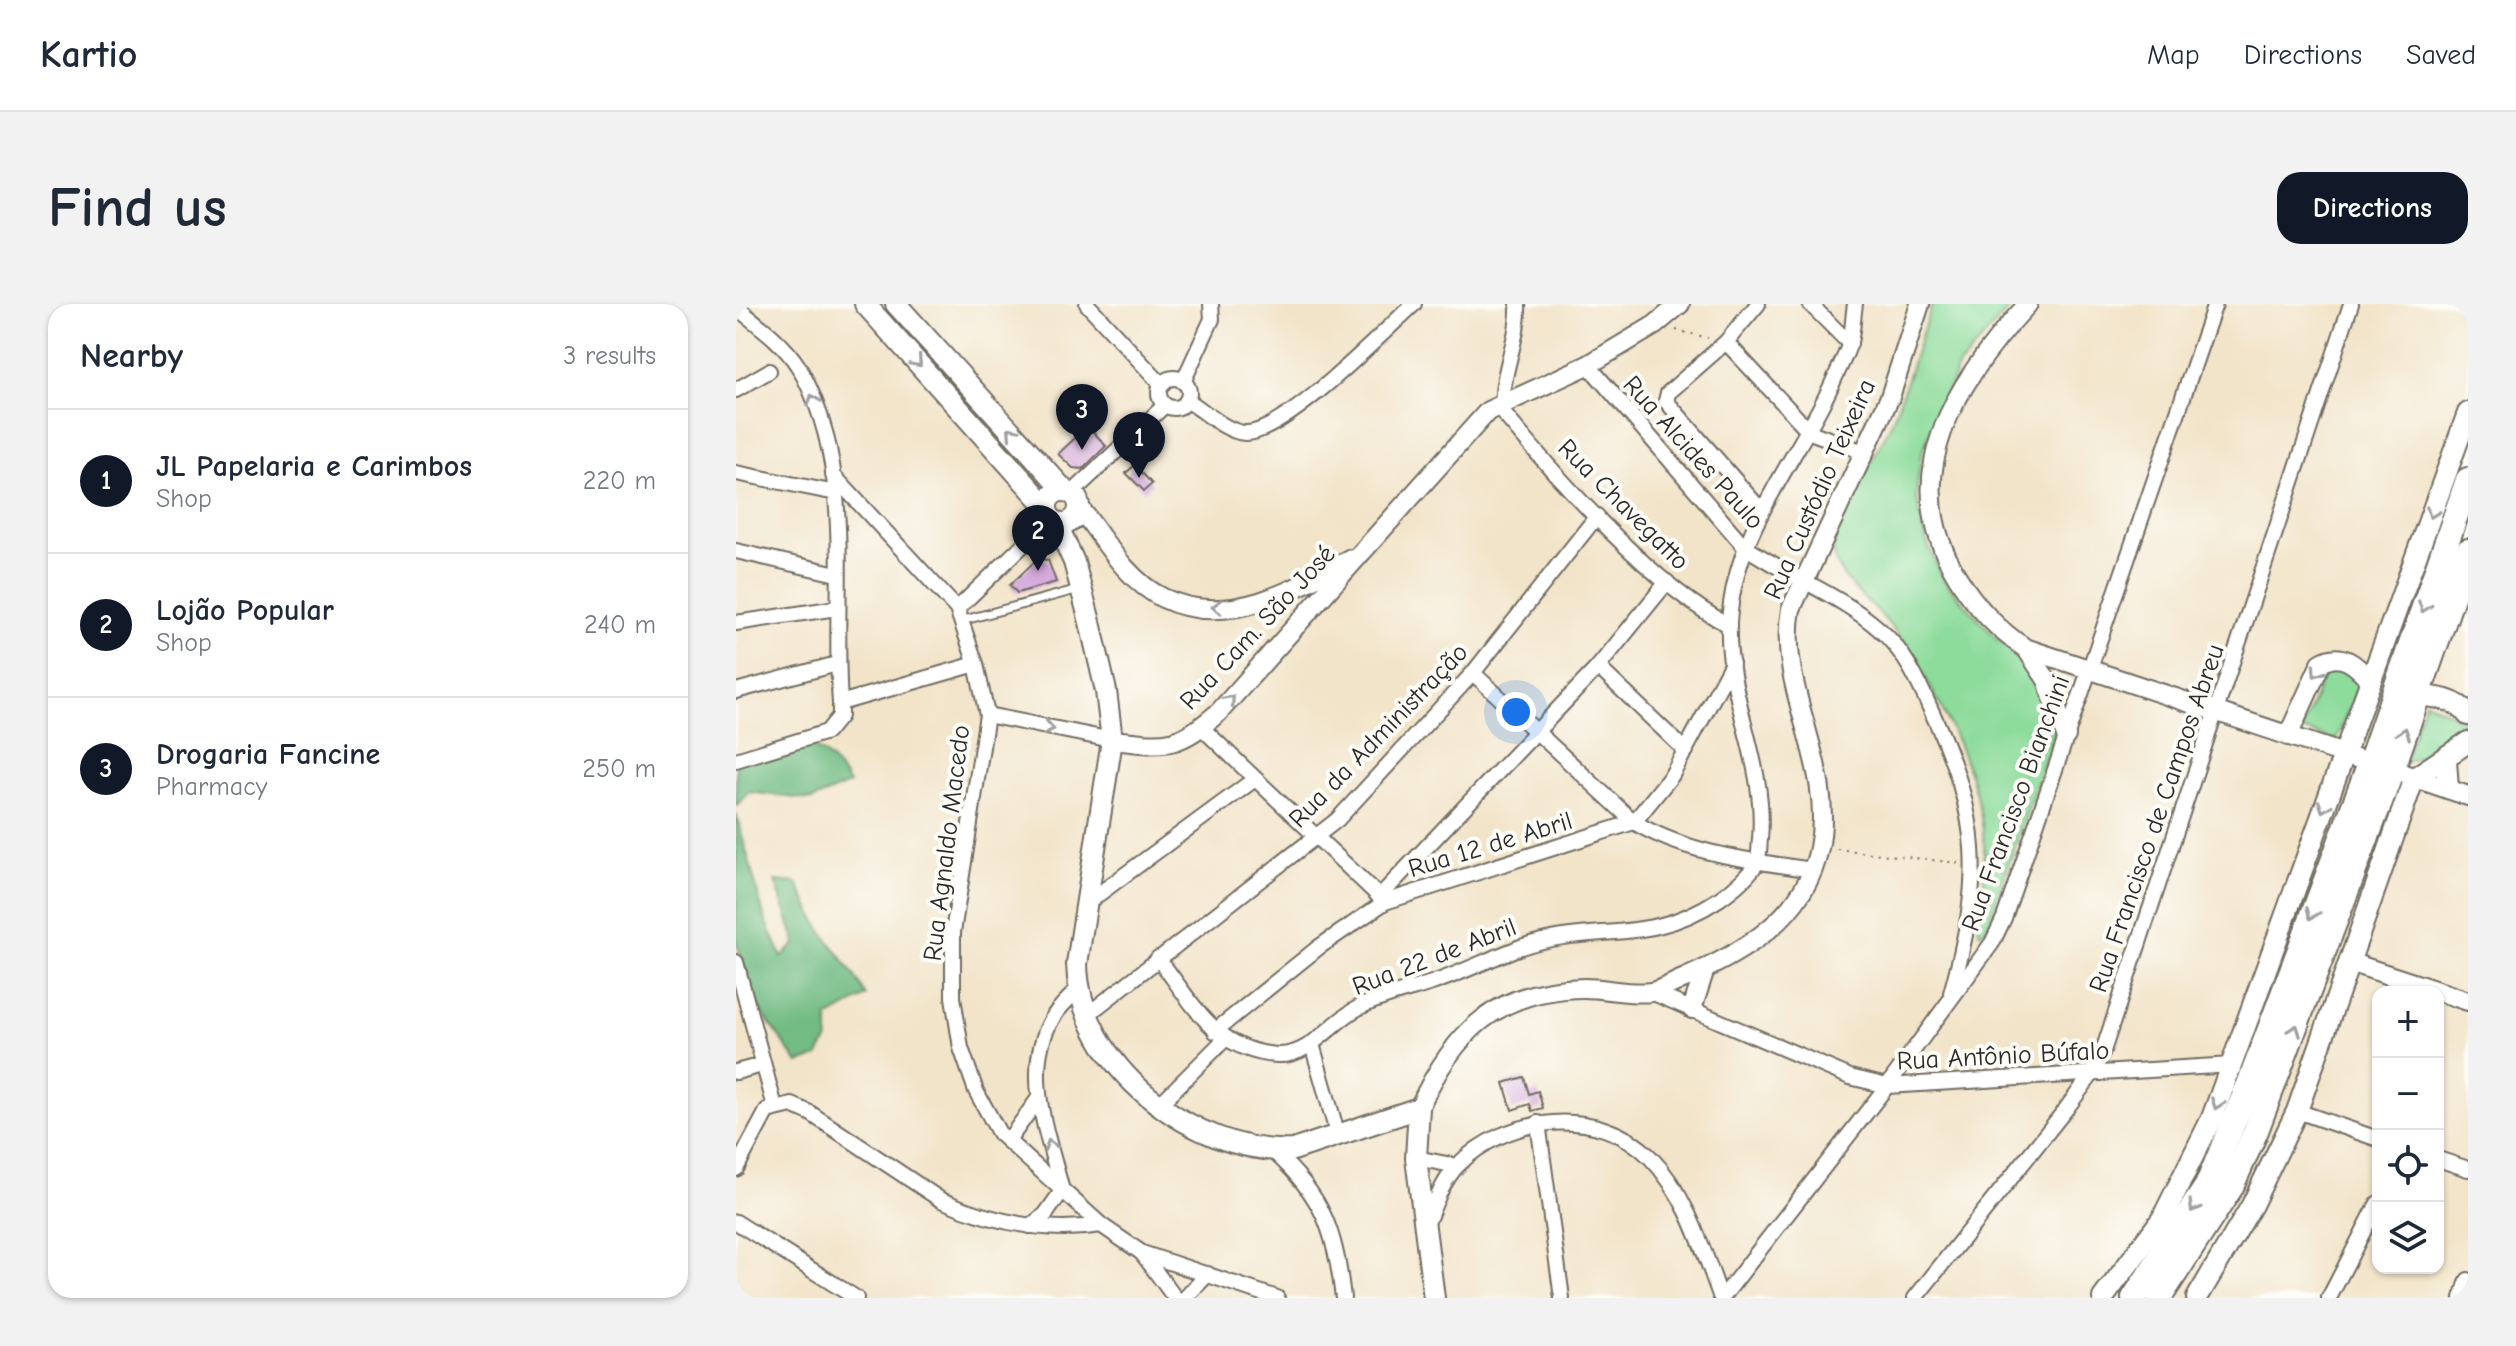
<!DOCTYPE html>
<meta charset="utf-8">
<style>
body{margin:0;font-family:"Comic Neue",sans-serif;background:#f2f2f3;color:#1f2937}
.controls{position:absolute;right:24px;bottom:24px;display:grid;overflow:hidden;border-radius:16px;box-shadow:0 2px 6px #0004}
.controls button{width:72px;height:72px;display:grid;place-items:center;padding:0;border:0;border-bottom:2px solid #e0e1e3;background:#fff;color:#1f2937;font:40px sans-serif}
.you{position:absolute;left:780px;top:408px;width:28px;height:28px;margin:-20px;border:6px solid #fff;border-radius:50%;background:#1a73e8;box-shadow:0 0 0 12px #1a73e833}
.badge{display:grid;place-items:center;width:52px;height:52px;border-radius:50%;background:#111827;color:#fff;font-size:26px;font-weight:700}
.pin{position:absolute;translate:-50% -66px;filter:drop-shadow(0 2px 4px #0008)}
.pin::after{content:'';position:absolute;top:42px;width:28px;height:24px;background:inherit;clip-path:polygon(0 0,100% 0,50% 100%)}
.list{margin:0;padding:0;list-style:none}
h2{display:flex;justify-content:space-between;align-items:center;height:104px;margin:0;padding:0 32px;font-size:34px}
h2 small{font-size:26px;font-weight:400;color:#747a83}
.list li{display:grid;grid-template-columns:52px 1fr auto;gap:24px;align-items:center;box-sizing:border-box;height:144px;padding:0 32px;border-top:2px solid #e0e1e3}
.list b{display:block;font-size:30px;white-space:nowrap}
.list p{margin:0;font-size:26px;white-space:nowrap;color:#747a83}
.list em{font-size:26px;font-style:normal;color:#747a83}
.icon{flex:none;width:44px;height:44px;fill:none;stroke:currentColor;stroke-width:2;stroke-linecap:round;stroke-linejoin:round}
.map{position:relative;flex:none;width:1732px;height:994px;overflow:hidden;border-radius:24px}
header{display:flex;align-items:center;gap:48px;box-sizing:border-box;height:112px;padding:0 40px;background:#fff;border-bottom:2px solid #e0e1e3}
header strong{font-size:38px}
nav{display:flex;gap:44px;margin-inline-start:auto;font-size:28px}
.intro{display:flex;align-items:center;justify-content:space-between;box-sizing:border-box;height:192px;padding:0 48px}
h1{margin:0;font-size:56px}
.button{padding:20px 36px;border-radius:24px;background:#111827;color:#fff;font-size:28px;font-weight:700}
main{display:flex;gap:48px;padding:0 48px}
aside{flex:1;background:#fff;border-radius:24px;box-shadow:0 2px 6px #0004}
.map>svg:first-child{display:block}
.green{fill:#8ddc9b;stroke:#5c8463;stroke-width:2}
.forest{fill:#72bc83;stroke:#4e7457;stroke-width:2}
.building{fill:#d4a8db}
.lines{fill:none;stroke-linecap:round;stroke-linejoin:round}
.service-casing{stroke:#716c62;stroke-width:11}
.minor-casing{stroke:#716c62;stroke-width:18}
.tertiary-casing{stroke:#716c62;stroke-width:22}
.secondary-casing{stroke:#716c62;stroke-width:24}
.primary-casing{stroke:#716c62;stroke-width:28}
.path{stroke:#716c62;stroke-width:2;stroke-dasharray:2 6;stroke-linecap:butt}
.service{stroke:#fff;stroke-width:7}
.minor{stroke:#fff;stroke-width:14}
.tertiary{stroke:#fff;stroke-width:18}
.secondary{stroke:#fff;stroke-width:20}
.primary{stroke:#fff;stroke-width:24}
.oneway{stroke:#a0a0a0}
.labels{text-anchor:middle;stroke-width:8;stroke-linejoin:round;paint-order:stroke}
.street-label{font-size:26px;fill:#2b2b2b;stroke:#fdfcf7}
</style>
<header>
<strong>Kartio</strong>
<nav><a>Map</a><a>Directions</a><a>Saved</a></nav>
</header>
<div class="intro"><h1>Find us</h1><a class="button">Directions</a></div>
<main>
<aside>
<h2>Nearby<small>3 results</small></h2>
<ul class="list">
<li><span class="badge">1</span><div><b>JL Papelaria e Carimbos</b><p>Shop</p></div><em>220 m</em></li>
<li><span class="badge">2</span><div><b>Lojão Popular</b><p>Shop</p></div><em>240 m</em></li>
<li><span class="badge">3</span><div><b>Drogaria Fancine</b><p>Pharmacy</p></div><em>250 m</em></li>
</ul>
</aside>
<div class="map">
<svg width="1732" height="994" viewBox="0 0 1732 994">
<rect width="100%" height="100%" fill="#fdfcf7"/>
<filter id="ink" filterUnits="userSpaceOnUse"><feTurbulence type="fractalNoise" baseFrequency=".0125" numOctaves="2"/><feDisplacementMap in="SourceGraphic" scale="16" xChannelSelector="R" yChannelSelector="G"/><feConvolveMatrix kernelMatrix="1 2 1 2 8 2 1 2 1" color-interpolation-filters="sRGB"/></filter>
<filter id="wash" filterUnits="userSpaceOnUse"><feTurbulence type="fractalNoise" baseFrequency=".006" numOctaves="4" result="noise"/><feDisplacementMap in="SourceGraphic" scale="32" xChannelSelector="R" yChannelSelector="G"/><feGaussianBlur stdDeviation="1.8" result="paint"/><feColorMatrix in="noise" values="0 0 0 0 0 0 0 0 0 0 0 0 0 0 0 0 0 1.4 0 .05"/><feComposite in="paint" operator="in"/></filter>
<g filter="url(#wash)">
<rect width="100%" height="100%" fill="#f2e4c9"/>
<!-- green -->
<g class="green">
<path d="M1197,0h80l-55,63 -37,87 -5,41 11,48 17,38 54,59 44,29 17,50 -73,210 -6,4c-8,-18 3,-35 4,-53 1,-22 0,-52 -5,-73 -12,-57 -59,-151 -99,-193 -15,-16 -46,-39 -46,-63 0,-34 46,-98 59,-132 15,-38 24,-77 40,-115z"/>
<polygon points="1599,364 1610,367 1623,380 1600,436 1566,426 1590,365"/>
<polygon points="1689,397 1726,415 1728,426 1716,438 1667,460"/>
</g>
<!-- forest -->
<g class="forest">
<path d="M68,438c22,10 33,22 45,42l-37,16 -63,-8 -13,14v-47z"/>
<path d="M0,509l28,103 18,41 14,-14 -21,-62 22,2c8,13 13,27 20,40 15,26 37,46 49,73l-38,22v21l-10,18 -20,6 -40,-56 -22,-66z"/>
</g>
<g id="blocks">
<!-- building -->
<g class="building">
<polygon points="352,122 370,142 347,165 337,164 322,150"/>
<polygon points="399,161 416,180 408,187 390,169"/>
<polygon points="301,255 312,256 320,278 281,289 274,281"/>
<polygon points="788,773 793,790 802,787 807,804 796,807 794,800 776,806 768,779"/>
</g>
</g>
</g>
<g filter="url(#ink)">
<use href="#blocks" fill-opacity="0" stroke="#716c62" stroke-width="2"/>
<g class="lines">
<!-- service casing -->
<g class="service-casing">
<polyline id="service" points="225,317 343,285"/>
</g>
<!-- minor casing -->
<g class="minor-casing">
<g id="minor">
<polyline points="351,0 426,81"/>
<path d="M782,0c2,37 -21,75 -14,110 52,63 153,176 225,211"/>
<polyline points="1022,0 990,38 932,89 930,97 1024,205"/>
<polyline points="1074,0 1114,40"/>
<path d="M0,3c22,18 47,35 62,59 59,100 34,226 42,337"/>
<polyline points="990,38 1074,128 1130,149"/>
<path d="M852,61l156,181c43,30 95,48 135,83 25,21 39,52 52,81 51,111 52,166 20,283"/>
<circle cx="438" cy="89" r="15"/>
<polyline points="447,78 476,15 475,0"/>
<polyline points="0,86 33,67"/>
<path d="M451,96c16,10 39,32 58,33 38,2 138,-101 169,-129"/>
<polyline points="0,169 100,189"/>
<polyline points="97,171 221,305 240,360 251,411 217,628 217,693 225,744 240,787 263,829 365,921 406,949 541,994"/>
<polyline points="336,189 429,101"/>
<polyline points="0,247 101,270"/>
<polyline points="221,305 315,214"/>
<polyline points="0,319 101,304"/>
<polyline points="862,363 950,447"/>
<path d="M737,369l161,149c52,32 119,39 179,48"/>
<polyline points="0,387 101,360"/>
<polyline points="251,411 376,436"/>
<polyline points="465,423 649,598"/>
<polyline points="0,456 91,428 104,412 104,399 240,360"/>
<polyline points="643,593 862,363 931,278"/>
<polyline points="352,598 519,475"/>
<path d="M422,654c34,44 57,93 119,97 33,2 54,-33 81,-47 23,-12 49,-17 74,-25 30,-10 59,-25 89,-36 74,-25 126,0 198,-48 13,-9 28,-21 37,-35 4,-7 3,-17 4,-25 7,-76 -34,-141 -31,-216 5,-92 66,-159 103,-239 6,-14 14,-28 18,-42 3,-12 3,-26 5,-38"/>
<polyline points="0,658 39,803"/>
<polyline points="915,688 1114,773 1151,782 1496,761"/>
<polyline points="351,711 601,516 737,369 861,212"/>
<polyline points="479,727 583,643 649,598 898,518 936,471 996,359"/>
<polyline points="576,740 602,832"/>
<polyline points="0,768 26,761"/>
<polyline points="423,801 488,736"/>
<polyline points="1561,807 1642,835"/>
<polyline points="802,819 826,994"/>
<polyline points="272,837 302,795"/>
<path d="M537,847c51,46 62,80 70,147"/>
<polyline points="680,854 721,862"/>
<polyline points="1702,855 1732,865"/>
<path d="M0,865l31,-58 25,-6 18,8 131,87c51,22 105,34 160,25"/>
<polyline points="0,918 120,994"/>
<path d="M690,921c8,-19 16,-43 31,-59 49,-51 142,-61 193,-9 37,38 53,93 71,141"/>
<path d="M294,922l15,-11 17,-24c-13,-54 -41,-119 -10,-172 6,-11 17,-20 25,-29"/>
<polyline points="406,949 439,994"/>
<polyline points="449,994 472,970"/>
<polyline points="986,994 1151,782 1256,639 1268,614 1479,0"/>
<polyline points="1179,994 1330,805 1356,770 1367,747 1615,0"/>
<polyline points="1593,994 1642,899"/>
<polyline points="1726,994 1732,976"/>
</g>
</g>
<!-- tertiary casing -->
<g class="tertiary-casing">
<g id="tertiary">
<path d="M1292,0c-71,76 -134,171 -70,274 18,29 38,51 67,70l355,118"/>
<path d="M344,204c23,30 47,73 83,90 64,31 132,-8 186,-39"/>
<polyline points="1291,346 1311,376 1330,432"/>
<path d="M1552,432l33,-73c21,-13 36,3 50,18"/>
<path d="M376,436c55,6 64,9 107,-28l269,-301 100,-46 67,-40 25,-21"/>
<polyline points="1668,470 1732,492"/>
<polyline points="1613,658 1732,697"/>
<polyline points="956,705 969,665"/>
<path d="M683,804c34,-76 79,-119 165,-120 21,0 47,7 67,4 11,-2 24,-10 34,-14 58,-25 121,-62 134,-130 17,-83 -43,-159 -28,-239l99,-212 30,-93"/>
</g>
</g>
<!-- secondary casing -->
<g class="secondary-casing">
<g id="secondary">
<polyline points="129,0 311,203"/>
<polyline points="160,0 328,186"/>
<circle cx="327" cy="203" r="16"/>
<path d="M320,218l18,40 15,56 17,73 6,49 -35,224c2,102 118,191 216,186l126,-42 -3,50 18,140"/>
<path d="M1667,390c22,3 52,1 65,21"/>
<polyline points="1710,456 1712,484"/>
<polyline points="1367,994 1426,915 1476,814 1732,109"/>
<polyline points="1461,994 1516,901 1561,807 1678,474 1732,438"/>
</g>
</g>
<!-- primary casing -->
<g class="primary-casing">
<g id="primary">
<polyline points="1398,994 1471,882 1514,778 1634,459 1732,176"/>
<polyline points="1423,994 1495,883 1519,829 1656,466 1732,247"/>
</g>
</g>
<!-- path -->
<g class="path">
<polyline points="940,26 972,34"/>
<polyline points="1101,545 1222,559"/>
</g>
<!-- service -->
<use href="#service" class="service"/>
<!-- minor -->
<use href="#minor" class="minor"/>
<!-- tertiary -->
<use href="#tertiary" class="tertiary"/>
<!-- secondary -->
<use href="#secondary" class="secondary"/>
<!-- primary -->
<use href="#primary" class="primary"/>
</g>
<!-- one-way arrows -->
<defs><path id="oneway-chevron" d="M-2-3.5L2.5 0L-2 3.5" fill="none" stroke-width="1.6" stroke-linecap="round" stroke-linejoin="round" transform="scale(2)"/></defs>
<g class="oneway">
<use href="#oneway-chevron" transform="translate(181 58) rotate(48)"/>
<use href="#oneway-chevron" transform="translate(77 96) rotate(-111)"/>
<use href="#oneway-chevron" transform="translate(276 128) rotate(-132)"/>
<use href="#oneway-chevron" transform="translate(1696 209) rotate(110)"/>
<use href="#oneway-chevron" transform="translate(481 303) rotate(-179)"/>
<use href="#oneway-chevron" transform="translate(1688 303) rotate(109)"/>
<use href="#oneway-chevron" transform="translate(1581 368) rotate(123)"/>
<use href="#oneway-chevron" transform="translate(494 396) rotate(-48)"/>
<use href="#oneway-chevron" transform="translate(313 424) rotate(11)"/>
<use href="#oneway-chevron" transform="translate(1668 429) rotate(-71)"/>
<use href="#oneway-chevron" transform="translate(1588 503) rotate(109)"/>
<use href="#oneway-chevron" transform="translate(1576 610) rotate(111)"/>
<use href="#oneway-chevron" transform="translate(1559 726) rotate(-69)"/>
<use href="#oneway-chevron" transform="translate(1481 800) rotate(110)"/>
<use href="#oneway-chevron" transform="translate(314 841) rotate(-106)"/>
<use href="#oneway-chevron" transform="translate(1458 903) rotate(121)"/>
</g>
</g>
<g class="labels">
<!-- street labels -->
<g class="street-label">
<text transform="translate(958 148) rotate(48)" y="9">Rua Alcides Paulo</text>
<text transform="translate(1083 185) rotate(-66)" y="9">Rua Custódio Teixeira</text>
<text transform="translate(888 200) rotate(45)" y="9">Rua Chavegatto</text>
<text transform="translate(521 323) rotate(-47)" y="9">Rua Cam. São José</text>
<text transform="translate(642 431) rotate(-46)" y="9">Rua da Administração</text>
<text transform="translate(1279 499) rotate(-70)" y="9">Rua Francisco Bianchini</text>
<text transform="translate(1420 514) rotate(-71)" y="9">Rua Francisco de Campos Abreu</text>
<text transform="translate(210 539) rotate(-83)" y="9">Rua Agnaldo Macedo</text>
<text transform="translate(754 540) rotate(-17)" y="9">Rua 12 de Abril</text>
<text transform="translate(698 652) rotate(-21)" y="9">Rua 22 de Abril</text>
<text transform="translate(1267 751) rotate(-3)" y="9">Rua Antônio Búfalo</text>
</g>
</g>
</svg>
<div class="controls">
<button>+</button>
<button>−</button>
<button><svg class="icon" aria-label="locate" viewBox="0 0 24 24"><circle cx="12" cy="12" r="6"/><path d="M12 2v4M12 18v4M2 12h4M18 12h4"/></svg></button>
<button><svg class="icon" aria-label="layers" viewBox="0 0 24 24"><path d="M12 4l9 5-9 5-9-5zM3 14l9 5 9-5"/></svg></button>
</div>
<div class="you"></div>
<div class="pin badge" style="left:403px;top:174px">1</div>
<div class="pin badge" style="left:302px;top:267px">2</div>
<div class="pin badge" style="left:346px;top:146px">3</div>
</div>
</main>
